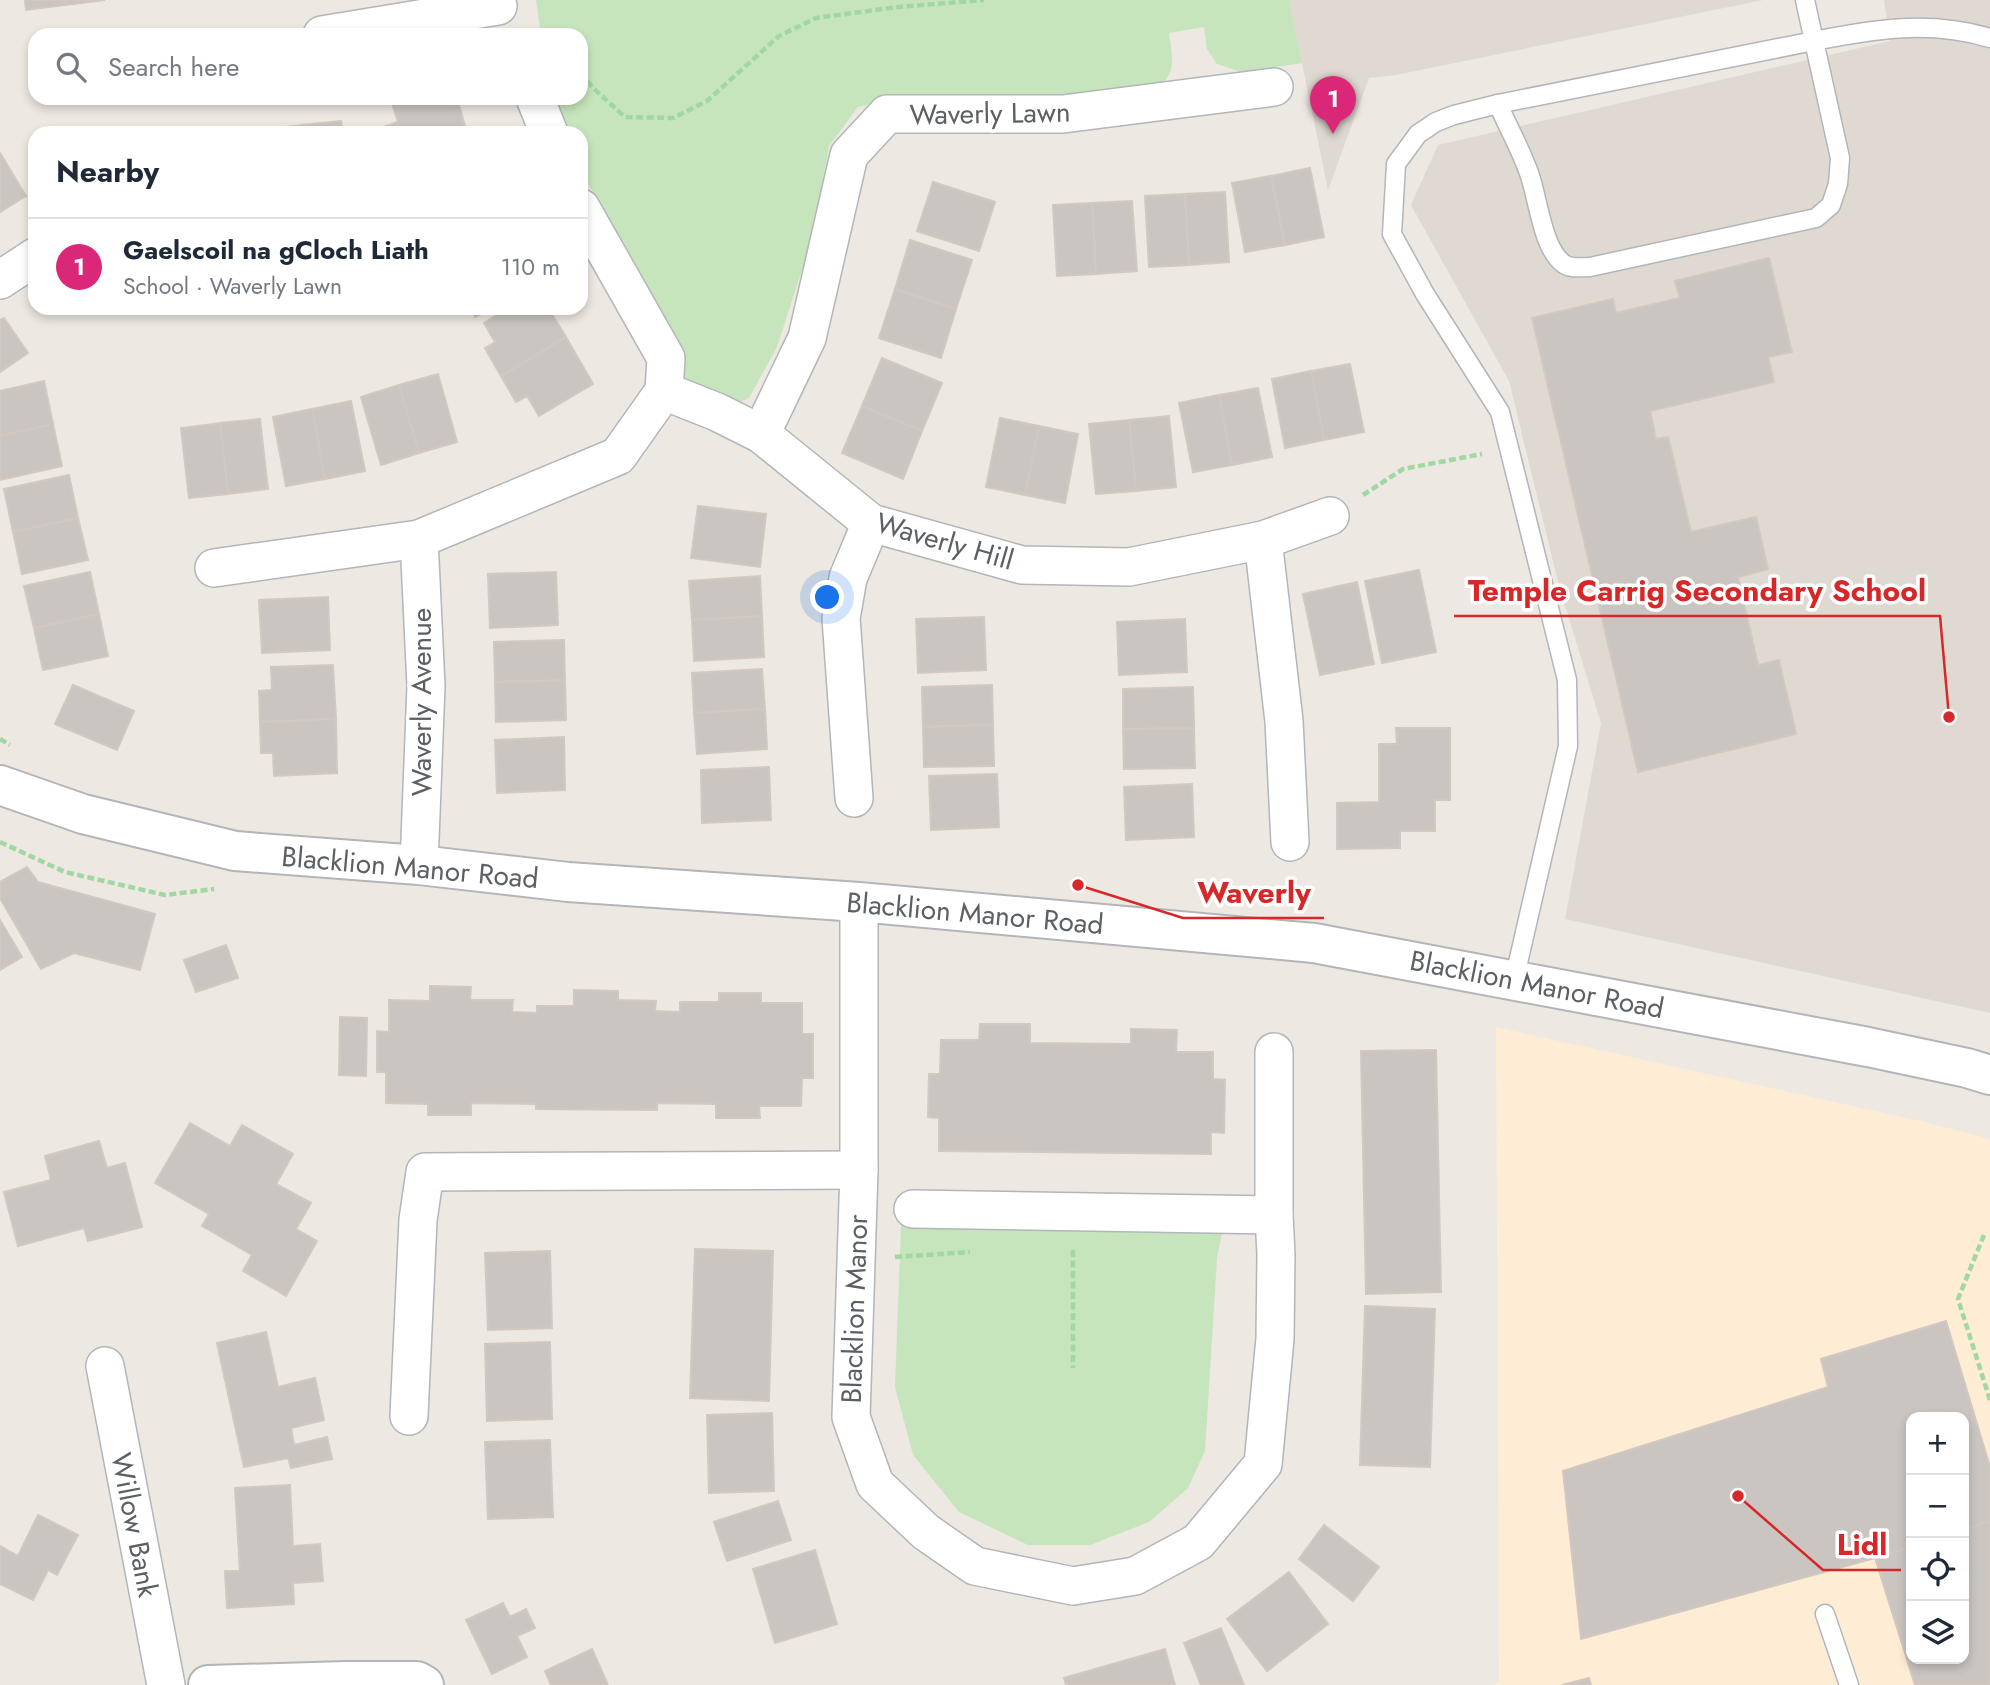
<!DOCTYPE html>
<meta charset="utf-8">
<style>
body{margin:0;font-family:Jost,sans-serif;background:#f2f2f3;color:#1f2937}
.controls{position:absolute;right:21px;bottom:21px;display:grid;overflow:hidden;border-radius:14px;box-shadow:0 4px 10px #0003}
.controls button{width:63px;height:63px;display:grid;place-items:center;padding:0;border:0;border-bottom:2px solid #e0e1e3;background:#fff;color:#1f2937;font:35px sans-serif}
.you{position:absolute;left:828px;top:598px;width:24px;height:24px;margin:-18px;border:5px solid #fff;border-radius:50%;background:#1a73e8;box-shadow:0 0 0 10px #1a73e833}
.badge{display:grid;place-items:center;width:46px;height:46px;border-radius:50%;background:#db2777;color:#fff;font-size:23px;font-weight:700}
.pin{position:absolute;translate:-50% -58px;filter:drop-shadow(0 2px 4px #0008)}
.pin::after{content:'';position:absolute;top:37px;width:24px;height:21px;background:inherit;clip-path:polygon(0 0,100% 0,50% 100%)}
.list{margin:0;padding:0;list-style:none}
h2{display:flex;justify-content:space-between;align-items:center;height:91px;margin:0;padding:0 28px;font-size:30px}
h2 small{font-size:23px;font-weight:400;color:#747a83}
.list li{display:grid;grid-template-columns:46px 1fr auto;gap:21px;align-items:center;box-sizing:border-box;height:98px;padding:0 28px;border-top:2px solid #e0e1e3}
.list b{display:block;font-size:26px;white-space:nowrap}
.list p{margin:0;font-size:23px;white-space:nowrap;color:#747a83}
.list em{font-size:23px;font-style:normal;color:#747a83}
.icon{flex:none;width:38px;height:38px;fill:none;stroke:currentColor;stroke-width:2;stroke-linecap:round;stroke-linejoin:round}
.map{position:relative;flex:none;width:1990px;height:1685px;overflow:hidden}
.search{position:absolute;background:#fff;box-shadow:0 4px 10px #0003;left:28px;top:28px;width:560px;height:77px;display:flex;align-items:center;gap:18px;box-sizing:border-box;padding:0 24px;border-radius:21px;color:#747a83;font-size:26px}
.panel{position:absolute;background:#fff;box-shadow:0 4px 10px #0003;left:28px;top:126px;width:560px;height:189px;border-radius:21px}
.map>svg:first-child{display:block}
.commercial{fill:#feecd5;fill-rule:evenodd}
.education{fill:#dfd9d2}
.green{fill:#c6e5bd}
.building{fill:#cac5c1;stroke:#d2c8c0;stroke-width:2}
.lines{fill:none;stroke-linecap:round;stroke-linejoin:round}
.service-casing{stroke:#b2b6b9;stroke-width:21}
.minor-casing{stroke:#b2b6b9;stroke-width:40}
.tertiary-casing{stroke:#b2b6b9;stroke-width:42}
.path{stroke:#a0d7a3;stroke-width:4.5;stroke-dasharray:7 3.5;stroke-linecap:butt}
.service{stroke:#fff;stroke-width:18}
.minor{stroke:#fff;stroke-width:37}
.tertiary{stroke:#fff;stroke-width:38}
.labels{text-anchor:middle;stroke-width:7;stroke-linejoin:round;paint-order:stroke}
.street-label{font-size:28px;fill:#5a6063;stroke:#fff}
.leader{fill:none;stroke:#d62828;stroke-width:2.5}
.callout-dot{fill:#d62828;stroke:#fff;stroke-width:2.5}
.callout-label{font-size:30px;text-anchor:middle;font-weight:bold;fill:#d62828;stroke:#fff;stroke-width:7;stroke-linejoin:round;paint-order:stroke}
</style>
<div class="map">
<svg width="1990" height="1685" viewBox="0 0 1990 1685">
<rect width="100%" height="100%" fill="#ede8e1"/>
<!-- commercial -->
<path class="commercial" d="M1496,1027l429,95 65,17v546h-499l8,-3zM1911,1417h53v242h-53z"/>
<!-- education -->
<g class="education">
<polygon points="1289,0 1763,0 1396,75 1369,78 1328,190"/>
<polygon points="1884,0 1990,0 1990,1013 1565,919 1601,723 1559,586 1509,381 1411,205 1438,145 1890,41"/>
</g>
<!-- green -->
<g class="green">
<path d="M536,0h753l13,63 -60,9 -25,-8 -10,-15 -3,-22 -35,6c3,24 9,41 -13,56l-144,12 -114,-3 -40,9 -29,39 -16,90 -36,111 -28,51 -17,8 -50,-27 -101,-211v-35h-15l-10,-35h25v-63h-40z"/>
<polygon points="901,1226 1223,1228 1217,1258 1205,1451 1188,1488 1149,1522 1090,1545 1028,1545 959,1512 913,1455 895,1387"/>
</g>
<!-- building -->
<g class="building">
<polygon points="25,0 65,0 66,5 26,10"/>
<polygon points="65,0 105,0 66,5"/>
<polygon points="398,98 457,98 467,133 389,133 386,126 398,122 391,100"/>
<polygon points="341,121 343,133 303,133 302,125"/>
<polygon points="302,125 303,133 262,133 262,130"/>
<polygon points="0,153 26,196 0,212"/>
<polygon points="1310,168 1324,237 1285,245 1271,176"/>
<polygon points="1271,176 1285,245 1245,252 1232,183"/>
<polygon points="933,182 995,202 979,251 917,231"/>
<polygon points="1225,192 1229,262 1189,265 1185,194"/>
<polygon points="1185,194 1189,265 1149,267 1145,196"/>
<polygon points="1132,201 1137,271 1096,274 1092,203"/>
<polygon points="1092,203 1096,274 1057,276 1053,205"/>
<polygon points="910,240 972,260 956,309 895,289"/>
<polygon points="1769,258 1792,352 1768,357 1774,382 1650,411 1656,439 1668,437 1691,532 1756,517 1768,569 1738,577 1758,665 1779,660 1796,734 1638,772 1532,318 1613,299 1616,313 1680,298 1675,281"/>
<polygon points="895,289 956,309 941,358 879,338"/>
<polygon points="471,308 494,308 475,317"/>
<polygon points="508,308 548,308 566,337 501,376 485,348 495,342 484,323"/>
<polygon points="4,318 28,353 0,372 0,320"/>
<polygon points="566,337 593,384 539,416 527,396 516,402 501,376"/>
<polygon points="882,358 942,383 922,431 862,406"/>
<polygon points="1350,364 1364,432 1324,440 1311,371"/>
<polygon points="1311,371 1324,440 1285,448 1272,379"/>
<polygon points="438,374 457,442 419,453 399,385"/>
<polygon points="44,381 53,424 0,436 0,391"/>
<polygon points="399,385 419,453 381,465 361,397"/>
<polygon points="1258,388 1272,457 1232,465 1219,395"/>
<polygon points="1219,395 1232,465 1193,472 1179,403"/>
<polygon points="351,401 365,471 325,479 312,409"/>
<polygon points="862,406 922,431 903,479 842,453"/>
<polygon points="312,409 325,479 286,486 273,417"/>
<polygon points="1169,416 1176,487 1136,491 1129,420"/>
<polygon points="1000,418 1039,426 1025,495 986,487"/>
<polygon points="260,419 268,489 228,494 220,423"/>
<polygon points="1129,420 1136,491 1096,494 1089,424"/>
<polygon points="220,423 228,494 189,498 181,428"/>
<polygon points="53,424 62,466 0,480 0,436"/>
<polygon points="1039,426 1078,434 1065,503 1025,495"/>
<polygon points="69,475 78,518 13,532 4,489"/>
<polygon points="698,506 766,514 760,567 691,558"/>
<polygon points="78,518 88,560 22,574 13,532"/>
<polygon points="1419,570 1436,652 1382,663 1365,581"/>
<polygon points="90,572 99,614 34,628 24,586"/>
<polygon points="556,572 558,625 490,628 488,574"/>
<polygon points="760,576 762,616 692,620 689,581"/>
<polygon points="1357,582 1374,664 1320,675 1303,594"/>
<polygon points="328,597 330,650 262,653 259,600"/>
<polygon points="99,614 108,656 43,670 34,628"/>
<polygon points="762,616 764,657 694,661 692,620"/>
<polygon points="984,617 986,670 918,673 916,619"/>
<polygon points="1185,619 1187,672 1119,675 1117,622"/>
<polygon points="564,640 565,680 495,682 494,642"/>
<polygon points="333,665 336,719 260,722 259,691 272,690 271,667"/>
<polygon points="762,669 765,709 694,713 692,673"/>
<polygon points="565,680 566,720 496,722 495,682"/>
<polygon points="73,685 134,711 117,750 55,724"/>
<polygon points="992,685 993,725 923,727 922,687"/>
<polygon points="1193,687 1194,728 1123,729 1123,689"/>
<polygon points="765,709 767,749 697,754 694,713"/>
<polygon points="336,719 337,773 274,776 273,753 261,753 260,722"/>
<polygon points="993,725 994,766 924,767 923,727"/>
<polygon points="1194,728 1195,768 1124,769 1123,729"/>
<polygon points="1396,728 1450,728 1450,800 1435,800 1435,831 1400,831 1400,848 1337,849 1337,803 1379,802 1379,744 1397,744"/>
<polygon points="564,737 565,790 497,793 495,740"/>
<polygon points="769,767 771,820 702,823 701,770"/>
<polygon points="997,774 999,827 931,830 929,776"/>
<polygon points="1192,784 1194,837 1126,840 1124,787"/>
<polygon points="27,867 38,882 155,914 140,970 74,953 41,969 0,898 0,882"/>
<polygon points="0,920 22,957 0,970"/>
<polygon points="226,945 238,978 196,992 184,960"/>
<polygon points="430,986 471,987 470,1000 513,1000 512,1012 537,1013 537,1006 574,1006 574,990 618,991 618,1000 656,1001 655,1011 680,1012 680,1002 719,1002 719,993 761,993 761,1003 802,1003 802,1034 813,1034 813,1078 802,1078 801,1106 759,1106 760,1118 716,1118 716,1104 657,1103 657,1110 536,1109 536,1104 471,1103 471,1115 428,1115 428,1104 386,1103 386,1072 377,1072 377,1031 389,1032 389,1000 430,1001"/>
<polygon points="340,1017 367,1018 366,1076 339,1075"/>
<polygon points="980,1024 1030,1024 1030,1043 1131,1044 1131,1029 1177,1030 1176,1052 1213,1052 1213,1079 1225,1080 1224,1133 1211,1132 1211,1154 939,1151 939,1118 928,1117 929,1074 940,1074 941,1040 979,1040"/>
<polygon points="1436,1050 1441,1292 1366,1294 1361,1051"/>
<polygon points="190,1123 230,1146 242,1125 293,1154 276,1184 311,1203 296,1229 317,1241 286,1296 243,1271 252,1255 202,1226 209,1214 155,1183"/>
<polygon points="99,1141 107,1168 125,1163 142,1227 88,1241 84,1228 18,1246 4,1192 51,1180 45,1156"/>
<polygon points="695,1249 773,1251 769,1401 690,1398"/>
<polygon points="550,1251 552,1328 488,1330 485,1253"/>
<polygon points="1365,1306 1435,1309 1430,1467 1360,1465"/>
<polygon points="1946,1321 1990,1467 1990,1521 1964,1530 1964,1417 1911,1417 1911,1547 1875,1558 1581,1639 1563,1471 1828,1387 1821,1359"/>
<polygon points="266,1332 278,1387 315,1378 324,1420 291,1428 294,1445 327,1437 332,1459 291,1468 288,1458 244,1467 217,1343"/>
<polygon points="550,1342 552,1419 487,1421 485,1344"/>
<polygon points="772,1413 774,1491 709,1493 707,1415"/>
<polygon points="550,1440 553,1517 488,1519 485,1442"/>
<polygon points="290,1485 293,1546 320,1544 323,1581 293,1583 294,1604 227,1608 225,1571 240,1571 235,1488"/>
<polygon points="778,1501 791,1540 727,1561 714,1522"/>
<polygon points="38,1515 78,1535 57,1575 48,1570 33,1600 0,1584 0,1546 18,1556"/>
<polygon points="1990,1521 1990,1685 1915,1685 1875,1558 1911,1547 1911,1659 1964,1659 1964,1530"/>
<polygon points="1324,1525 1379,1567 1353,1601 1299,1559"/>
<polygon points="815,1550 837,1624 775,1643 753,1569"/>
<polygon points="1289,1572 1328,1624 1267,1671 1227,1619"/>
<polygon points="503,1603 510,1617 526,1609 535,1628 517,1636 527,1657 492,1674 466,1620"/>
<polygon points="1221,1628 1244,1685 1201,1685 1184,1643"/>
<polygon points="592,1649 608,1685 551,1685 545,1671"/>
<polygon points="1165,1649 1175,1685 1066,1685 1064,1678"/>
<polygon points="1589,1678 1591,1685 1562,1685"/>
</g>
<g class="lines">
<!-- service casing -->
<g class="service-casing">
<g id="service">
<path d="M1498,104c10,23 23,46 31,69 9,24 13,76 35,91 7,5 18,3 26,3l226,-49 15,-13 7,-21 2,-26 -26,-117c61,-12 115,-21 176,-3"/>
<polyline points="1514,980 1568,746 1567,680 1500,412 1425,294 1392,234 1396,164 1418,134 1436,122 1454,115 1498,104 1814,41 1805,0"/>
<polyline points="1825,1614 1849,1685"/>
</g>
</g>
<!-- minor casing -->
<g class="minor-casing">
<g id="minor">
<polyline points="322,35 498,6"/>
<polyline points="535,98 549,133"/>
<polyline points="0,280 35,257"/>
<polyline points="664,391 717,412 761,434 871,523 1022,565 1129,567 1263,540 1330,516"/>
<polyline points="761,434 807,338 849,155 887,114 1063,114 1274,87"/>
<polyline points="419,539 426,686 419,865"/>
<polyline points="1263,540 1284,721 1290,842"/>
<polyline points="214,568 419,539 618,456 664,391 666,358 581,208"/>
<polyline points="854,798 841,618 848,578 871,523"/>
<polyline points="859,902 859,1170 851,1417 875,1484 926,1532 975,1566 1073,1586 1135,1576 1198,1542 1263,1464 1275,1339 1276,1255 1274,1215 1274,1052"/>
<polyline points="913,1209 1274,1215"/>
<polyline points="105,1366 166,1685"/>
<polyline points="409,1416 418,1220 425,1172 859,1170"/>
</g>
</g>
<!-- tertiary casing -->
<g class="tertiary-casing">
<g id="tertiary">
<polyline points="0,785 83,814 235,851 419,865 568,882 859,902 1314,943 1868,1047 1967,1068 1990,1075"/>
<polyline points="208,1685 346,1681 417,1681 424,1685"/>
</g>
</g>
<!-- path -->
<g class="path">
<polyline points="581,73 592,87 625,117 673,118 707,101 779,36 816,18 898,7 984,0"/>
<polyline points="1363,495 1403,469 1482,454"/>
<polyline points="0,739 10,745"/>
<polyline points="0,842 65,872 165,895 214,889"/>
<polyline points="1984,1235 1958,1299 1990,1400"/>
<polyline points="1073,1250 1073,1368"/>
<polyline points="895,1257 970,1252"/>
</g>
<!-- service -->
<use href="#service" class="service"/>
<!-- minor -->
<use href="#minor" class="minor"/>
<!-- tertiary -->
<use href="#tertiary" class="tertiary"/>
</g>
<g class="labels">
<!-- street labels -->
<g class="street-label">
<text transform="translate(990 113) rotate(-1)" y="10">Waverly Lawn</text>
<text transform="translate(945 541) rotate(16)" y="10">Waverly Hill</text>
<text transform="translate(421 702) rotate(-90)" y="10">Waverly Avenue</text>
<text transform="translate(410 867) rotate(5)" y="10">Blacklion Manor Road</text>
<text transform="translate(975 913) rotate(5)" y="10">Blacklion Manor Road</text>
<text transform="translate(1537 984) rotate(11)" y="10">Blacklion Manor Road</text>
<text transform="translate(854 1309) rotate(-88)" y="10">Blacklion Manor</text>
<text transform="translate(135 1525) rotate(79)" y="10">Willow Bank</text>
</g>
</g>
<!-- callouts -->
<path class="leader" d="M1949 717L1940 616H1454M1078 885L1183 918H1324M1738 1496L1823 1570H1901"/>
<g class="callout-dot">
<circle cx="1949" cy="717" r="7"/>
<circle cx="1078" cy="885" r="7"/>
<circle cx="1738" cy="1496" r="7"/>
</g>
<g class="callout-label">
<text x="1697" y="601">Temple Carrig Secondary School</text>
<text x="1254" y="903">Waverly</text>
<text x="1862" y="1555">Lidl</text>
</g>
</svg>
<div class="controls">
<button>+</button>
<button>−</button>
<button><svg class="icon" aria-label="locate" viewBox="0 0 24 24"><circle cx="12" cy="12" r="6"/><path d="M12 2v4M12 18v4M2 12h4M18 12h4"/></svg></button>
<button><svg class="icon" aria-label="layers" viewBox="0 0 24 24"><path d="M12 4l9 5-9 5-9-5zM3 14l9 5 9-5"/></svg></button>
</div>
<div class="you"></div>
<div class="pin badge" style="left:1333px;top:134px">1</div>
<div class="search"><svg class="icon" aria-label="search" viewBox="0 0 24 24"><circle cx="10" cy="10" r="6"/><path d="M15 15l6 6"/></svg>Search here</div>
<section class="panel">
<h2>Nearby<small></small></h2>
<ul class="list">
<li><span class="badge">1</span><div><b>Gaelscoil na gCloch Liath</b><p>School · Waverly Lawn</p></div><em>110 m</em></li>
</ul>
</section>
</div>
